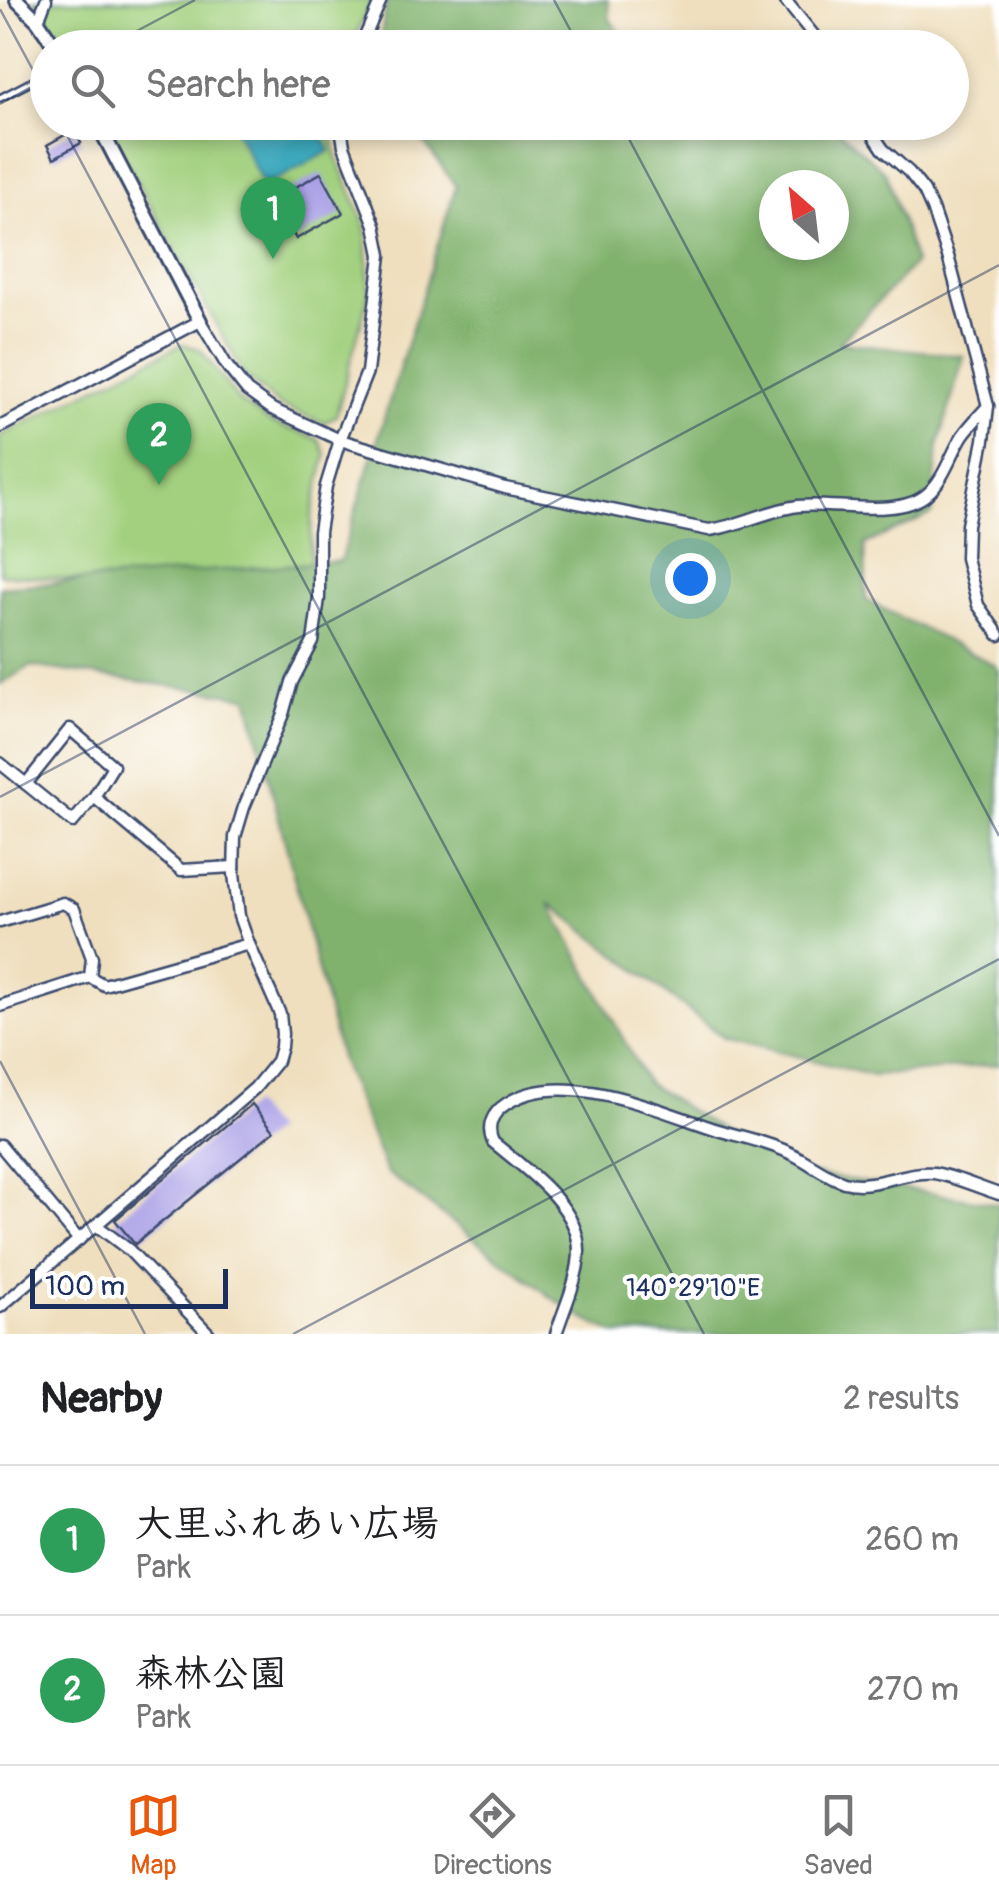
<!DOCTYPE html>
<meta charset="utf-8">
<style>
body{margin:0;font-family:Pangolin,"Klee One",sans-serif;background:#f2f2f2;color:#202124}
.compass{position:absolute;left:759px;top:170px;width:90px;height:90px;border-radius:50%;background:#fff;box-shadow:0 5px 15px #0003;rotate:332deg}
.scale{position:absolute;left:30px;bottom:25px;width:198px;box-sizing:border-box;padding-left:10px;border:5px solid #1b2f5e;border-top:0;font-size:28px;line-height:35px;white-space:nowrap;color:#1b2f5e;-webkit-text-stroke:8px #fff;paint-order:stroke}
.you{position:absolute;left:690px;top:578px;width:35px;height:35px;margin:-25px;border:8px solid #fff;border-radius:50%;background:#1a73e8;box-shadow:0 0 0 15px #1a73e833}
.badge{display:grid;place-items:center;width:65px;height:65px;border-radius:50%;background:#ea580c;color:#fff;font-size:32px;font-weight:700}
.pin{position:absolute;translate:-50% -82px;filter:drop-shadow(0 2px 5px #0008)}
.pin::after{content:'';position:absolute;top:52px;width:35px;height:30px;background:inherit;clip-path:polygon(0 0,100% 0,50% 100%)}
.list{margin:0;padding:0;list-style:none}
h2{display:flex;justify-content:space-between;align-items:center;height:130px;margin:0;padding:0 40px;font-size:42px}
h2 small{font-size:32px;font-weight:400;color:#757577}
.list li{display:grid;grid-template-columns:65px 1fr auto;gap:30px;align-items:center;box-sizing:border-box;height:150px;padding:0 40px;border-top:2px solid #e0e0e0}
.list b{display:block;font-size:38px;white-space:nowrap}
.list p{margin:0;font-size:32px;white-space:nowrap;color:#757577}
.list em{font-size:32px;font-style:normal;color:#757577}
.icon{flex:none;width:55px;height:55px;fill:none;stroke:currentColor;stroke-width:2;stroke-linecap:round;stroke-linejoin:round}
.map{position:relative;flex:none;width:999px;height:1334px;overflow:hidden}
.search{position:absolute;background:#fff;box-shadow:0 5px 15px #0003;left:30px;right:30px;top:30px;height:110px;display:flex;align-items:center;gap:25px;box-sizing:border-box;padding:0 35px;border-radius:55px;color:#757577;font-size:38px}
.sheet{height:430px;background:#fff}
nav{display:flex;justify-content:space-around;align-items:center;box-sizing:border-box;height:140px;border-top:2px solid #e0e0e0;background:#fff;font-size:28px;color:#757577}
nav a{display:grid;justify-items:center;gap:5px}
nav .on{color:#ea580c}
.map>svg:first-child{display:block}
.green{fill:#a2d07e;stroke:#5e806e;stroke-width:2.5}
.forest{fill:#81b26d;stroke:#4e7066;stroke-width:2.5;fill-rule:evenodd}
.water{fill:#3ea9be;stroke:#2c6c8e;stroke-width:2.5}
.building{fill:#aaa0e6}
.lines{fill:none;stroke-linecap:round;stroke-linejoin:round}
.service-casing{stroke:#3b496c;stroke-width:10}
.minor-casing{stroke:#3b496c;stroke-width:15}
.tertiary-casing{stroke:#3b496c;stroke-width:18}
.service{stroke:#fff;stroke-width:5}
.minor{stroke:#fff;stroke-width:10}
.tertiary{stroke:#fff;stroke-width:12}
.ticks{fill:none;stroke:#1b2f5e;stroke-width:2.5;stroke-opacity:0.45}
.ticks-label{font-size:25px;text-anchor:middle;fill:#1b2f5e;stroke:#fff;stroke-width:8;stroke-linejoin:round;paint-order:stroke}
</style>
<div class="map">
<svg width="999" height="1334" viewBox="0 0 999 1334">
<rect width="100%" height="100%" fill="#fff"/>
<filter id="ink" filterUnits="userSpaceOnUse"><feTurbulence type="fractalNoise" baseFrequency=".01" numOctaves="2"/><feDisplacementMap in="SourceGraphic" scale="20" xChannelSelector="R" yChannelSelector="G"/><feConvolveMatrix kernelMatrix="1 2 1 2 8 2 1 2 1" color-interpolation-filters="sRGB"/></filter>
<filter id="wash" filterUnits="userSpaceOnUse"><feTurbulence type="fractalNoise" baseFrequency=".0048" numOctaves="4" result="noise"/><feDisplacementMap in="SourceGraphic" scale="40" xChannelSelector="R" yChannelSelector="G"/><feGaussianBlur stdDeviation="2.25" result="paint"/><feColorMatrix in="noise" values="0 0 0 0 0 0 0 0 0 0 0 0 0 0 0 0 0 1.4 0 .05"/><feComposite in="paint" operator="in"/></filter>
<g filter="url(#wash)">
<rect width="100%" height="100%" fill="#efdfbe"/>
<!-- green -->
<g class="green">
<polygon points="34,0 372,0 350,48 64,47 48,18"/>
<polygon points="105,123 330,123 337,158 366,227 369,293 336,416 324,423 280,406 244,375"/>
<polygon points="182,344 200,349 239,401 271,423 319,439 326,455 312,515 308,598 0,574 0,436"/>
</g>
<!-- forest -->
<g class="forest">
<polygon points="387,0 608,0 610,20 632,47 379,47"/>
<path d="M410,123h420l56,50 29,90 -75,79 124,14 -26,91 -6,67 -67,30 1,56 130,66 3,6v392l-125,12 -150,-38 -174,-135 97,180 87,56 72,34 193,31v130h-383l-30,-14 -35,-23 -165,-125 -45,-111 -93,-364 -217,-31 -31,18v-97l340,-26 116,-375zM774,185h60v60h-60z"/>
</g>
<!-- water -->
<polygon class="water" points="232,123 315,123 330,151 264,186"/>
<g id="blocks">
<!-- building -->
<g class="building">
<polygon points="74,130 81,143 54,158 47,145"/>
<polygon points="321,173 343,213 296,239 274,199"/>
<polygon points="252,1104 274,1131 135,1244 133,1242 115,1220"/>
</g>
</g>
</g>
<g filter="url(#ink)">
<use href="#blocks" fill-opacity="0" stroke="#3b496c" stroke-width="2.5"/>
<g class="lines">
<!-- service casing -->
<g class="service-casing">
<polyline id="service" points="0,98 48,73"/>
</g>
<!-- minor casing -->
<g class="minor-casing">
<g id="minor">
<polyline points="785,0 824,48"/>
<polyline points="38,21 46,0"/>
<polyline points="360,48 381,0"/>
<polyline points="865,122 883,149 909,172 924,191 932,209 948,256 988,406 984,440 967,525 966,558 978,605 999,635"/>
<path d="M0,427l200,-106 27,45 20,25 25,18 68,31 165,48 204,42c31,-4 59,-20 89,-24 36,-4 100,13 129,-12 17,-14 24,-40 36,-59 7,-10 17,-20 25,-29"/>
<polyline points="0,763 26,784"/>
<polyline points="94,797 113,766 70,729 26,784 73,822 94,797 181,870 234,867"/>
<polyline points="0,922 63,903 74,909 92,958 90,977"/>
<polyline points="0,1006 90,977 104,985 249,944"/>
<polyline points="0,1145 79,1240"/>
<polyline points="96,1225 255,1088 277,1061 281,1047 282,1034 280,1014 249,944 239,916 234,874 235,837 244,807 283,714 292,682 313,642 319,598 319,532 326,486 340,440 367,372 381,255 375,225 344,146 340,122"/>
<polyline points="0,1307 96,1225 129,1250 209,1334"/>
<path d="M556,1334c8,-26 23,-56 23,-83 0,-46 -55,-83 -86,-109 -7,-15 -1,-29 13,-38 56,-38 155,8 212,26 23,7 50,12 72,23 18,8 35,23 54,29 29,8 61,-12 90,-9 19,3 46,15 65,21"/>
</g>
</g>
<!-- tertiary casing -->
<g class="tertiary-casing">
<g id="tertiary">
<polyline points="17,0 38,21 56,48"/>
<polyline points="97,122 200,321"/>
</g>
</g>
<!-- service -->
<use href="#service" class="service"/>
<!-- minor -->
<use href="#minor" class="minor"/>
<!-- tertiary -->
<use href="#tertiary" class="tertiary"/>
</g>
</g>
<!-- ticks -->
<path class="ticks" d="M554,0l26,48M0,9l48,89M105,48l90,-48M0,104l48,-26M60,122l644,1212M620,122l379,714M0,797l999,-532M0,1061l145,273M293,1334l706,-375"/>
<g class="ticks-label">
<text x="693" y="1296">140°29'10"E</text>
</g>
</svg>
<svg class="compass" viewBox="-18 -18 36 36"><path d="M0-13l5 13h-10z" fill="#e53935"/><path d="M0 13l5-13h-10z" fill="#757577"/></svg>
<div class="scale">100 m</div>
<div class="you"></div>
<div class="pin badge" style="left:273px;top:259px;background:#2e9e5b">1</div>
<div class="pin badge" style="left:159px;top:485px;background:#2e9e5b">2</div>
<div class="search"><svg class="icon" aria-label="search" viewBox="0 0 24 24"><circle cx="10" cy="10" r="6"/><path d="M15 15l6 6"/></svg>Search here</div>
</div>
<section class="sheet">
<h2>Nearby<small>2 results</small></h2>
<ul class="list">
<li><span class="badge" style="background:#2e9e5b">1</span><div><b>大里ふれあい広場</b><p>Park</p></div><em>260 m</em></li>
<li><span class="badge" style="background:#2e9e5b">2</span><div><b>森林公園</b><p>Park</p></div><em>270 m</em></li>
</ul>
</section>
<nav>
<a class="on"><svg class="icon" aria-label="map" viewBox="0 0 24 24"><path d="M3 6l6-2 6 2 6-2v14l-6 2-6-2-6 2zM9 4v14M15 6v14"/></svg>Map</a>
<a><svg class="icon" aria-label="directions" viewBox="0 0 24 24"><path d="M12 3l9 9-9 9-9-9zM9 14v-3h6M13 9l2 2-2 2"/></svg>Directions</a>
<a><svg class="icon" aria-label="saved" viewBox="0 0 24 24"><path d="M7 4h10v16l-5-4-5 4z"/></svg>Saved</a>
</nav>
